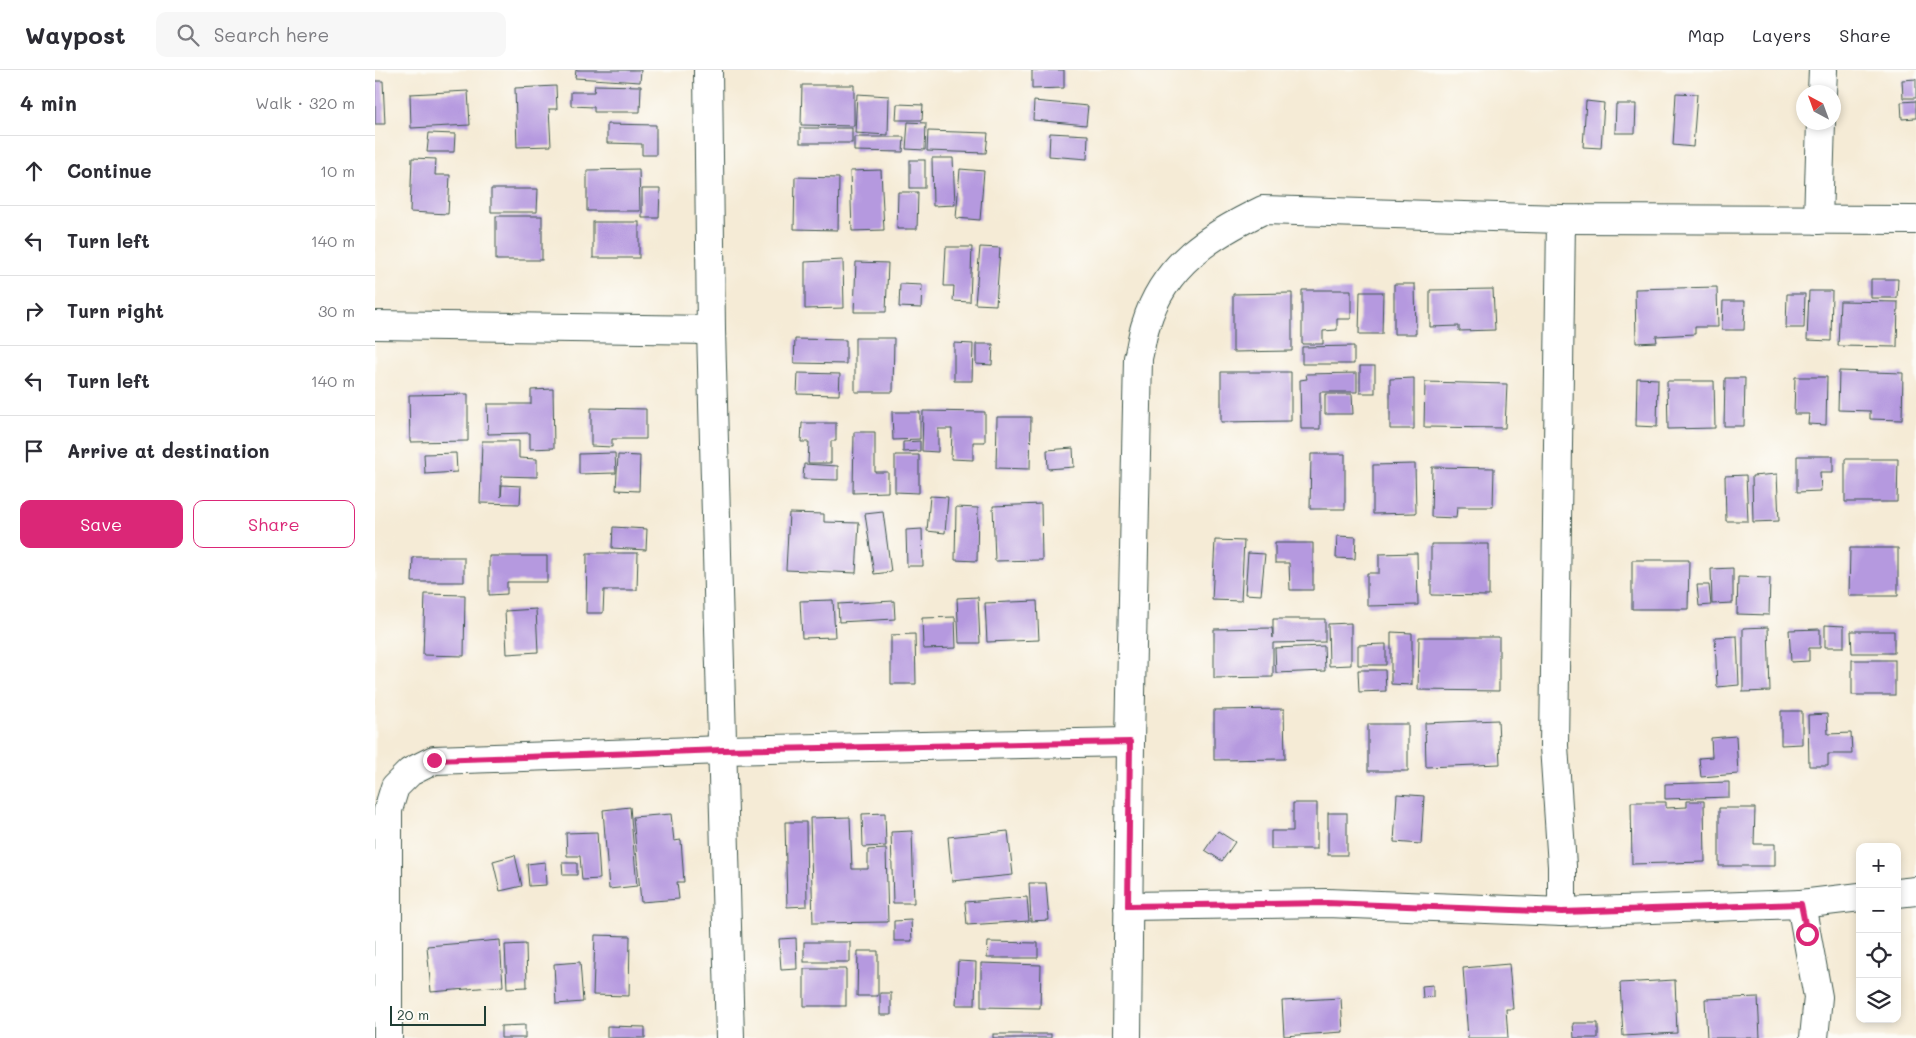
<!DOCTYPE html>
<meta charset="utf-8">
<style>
body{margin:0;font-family:Mali,sans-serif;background:#f7f7f7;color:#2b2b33}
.controls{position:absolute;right:15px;bottom:15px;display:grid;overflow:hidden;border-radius:10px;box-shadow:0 2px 8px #0003}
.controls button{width:45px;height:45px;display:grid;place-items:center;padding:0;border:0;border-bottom:1px solid #e1e1e2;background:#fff;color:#2b2b33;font:25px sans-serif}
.compass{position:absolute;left:1421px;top:15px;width:45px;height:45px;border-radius:50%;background:#fff;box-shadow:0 2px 8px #0003;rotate:319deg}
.scale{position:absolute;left:15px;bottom:12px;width:96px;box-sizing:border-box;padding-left:5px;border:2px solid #1f3d34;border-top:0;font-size:14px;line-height:18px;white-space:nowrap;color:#1f3d34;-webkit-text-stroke:4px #fdfcf7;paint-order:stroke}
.stop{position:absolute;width:15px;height:15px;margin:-11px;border:4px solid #db2777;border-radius:50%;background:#fff}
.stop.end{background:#db2777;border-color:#fff;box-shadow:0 1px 5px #0008}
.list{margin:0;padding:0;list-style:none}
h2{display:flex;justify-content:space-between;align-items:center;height:65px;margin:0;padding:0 20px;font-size:21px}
h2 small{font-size:16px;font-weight:400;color:#7c7c81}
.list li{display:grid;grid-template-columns:32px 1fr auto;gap:15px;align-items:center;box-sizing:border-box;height:70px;padding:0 20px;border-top:1px solid #e1e1e2}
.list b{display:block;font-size:19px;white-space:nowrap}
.list em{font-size:16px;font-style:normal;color:#7c7c81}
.actions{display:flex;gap:10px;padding:15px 20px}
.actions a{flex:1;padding:11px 0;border:1px solid #db2777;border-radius:10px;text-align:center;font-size:18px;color:#db2777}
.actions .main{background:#db2777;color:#fff}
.icon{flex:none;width:28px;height:28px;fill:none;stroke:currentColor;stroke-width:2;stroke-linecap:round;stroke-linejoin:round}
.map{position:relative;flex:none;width:1541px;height:968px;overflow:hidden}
header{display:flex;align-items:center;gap:30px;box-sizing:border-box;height:70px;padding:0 25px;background:#fff;border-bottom:1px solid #e1e1e2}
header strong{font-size:24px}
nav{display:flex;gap:28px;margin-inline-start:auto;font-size:18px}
.search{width:350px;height:45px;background:#f7f7f7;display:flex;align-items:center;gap:12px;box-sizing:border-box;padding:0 18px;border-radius:10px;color:#7c7c81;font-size:19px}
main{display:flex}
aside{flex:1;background:#fff}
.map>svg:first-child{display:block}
.building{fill:#b599df}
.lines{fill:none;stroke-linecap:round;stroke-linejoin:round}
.minor-casing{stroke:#3f574c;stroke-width:30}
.minor{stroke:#fff;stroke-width:28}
.route{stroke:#db2777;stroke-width:6}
</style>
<header>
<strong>Waypost</strong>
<div class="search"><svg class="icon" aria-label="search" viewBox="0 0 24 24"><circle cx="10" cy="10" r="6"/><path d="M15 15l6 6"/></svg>Search here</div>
<nav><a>Map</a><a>Layers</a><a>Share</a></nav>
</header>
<main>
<aside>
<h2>4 min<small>Walk · 320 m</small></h2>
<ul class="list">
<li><svg class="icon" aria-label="ahead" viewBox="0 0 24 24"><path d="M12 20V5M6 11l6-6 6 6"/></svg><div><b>Continue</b></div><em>10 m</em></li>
<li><svg class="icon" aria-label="left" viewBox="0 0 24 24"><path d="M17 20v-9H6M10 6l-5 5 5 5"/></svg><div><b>Turn left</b></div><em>140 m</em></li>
<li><svg class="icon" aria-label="right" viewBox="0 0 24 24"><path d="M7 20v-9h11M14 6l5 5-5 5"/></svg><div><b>Turn right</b></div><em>30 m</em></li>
<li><svg class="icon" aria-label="left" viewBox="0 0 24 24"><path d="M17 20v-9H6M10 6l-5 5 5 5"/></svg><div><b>Turn left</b></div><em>140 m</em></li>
<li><svg class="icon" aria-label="arrive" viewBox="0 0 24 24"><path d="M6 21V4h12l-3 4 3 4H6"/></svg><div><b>Arrive at destination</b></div></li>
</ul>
<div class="actions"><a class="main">Save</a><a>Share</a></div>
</aside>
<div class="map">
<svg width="1541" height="968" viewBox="0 0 1541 968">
<rect width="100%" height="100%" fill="#fdfcf7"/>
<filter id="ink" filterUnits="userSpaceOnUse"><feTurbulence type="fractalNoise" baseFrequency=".02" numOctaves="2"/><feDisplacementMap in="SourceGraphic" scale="10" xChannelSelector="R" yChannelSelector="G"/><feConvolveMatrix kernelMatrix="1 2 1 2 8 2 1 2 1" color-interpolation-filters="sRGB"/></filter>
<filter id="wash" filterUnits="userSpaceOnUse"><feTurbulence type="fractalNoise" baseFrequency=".0096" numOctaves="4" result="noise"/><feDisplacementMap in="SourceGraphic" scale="20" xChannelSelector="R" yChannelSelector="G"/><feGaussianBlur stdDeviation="1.12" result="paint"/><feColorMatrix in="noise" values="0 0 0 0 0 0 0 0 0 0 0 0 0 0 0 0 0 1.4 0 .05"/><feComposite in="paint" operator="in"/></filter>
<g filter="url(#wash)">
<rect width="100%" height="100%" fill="#f5ebd6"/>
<g id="blocks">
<!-- building -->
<g class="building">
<polygon points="201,0 266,0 265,12 200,8"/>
<polygon points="657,0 689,0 689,18 657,19"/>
<polygon points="1541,9 1541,28 1528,28 1527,10"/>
<polygon points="0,11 8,11 10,54 0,54"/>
<polygon points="220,15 266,16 265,42 219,42 219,37 196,36 196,22 219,22"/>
<polygon points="427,15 479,15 479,56 426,55"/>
<polygon points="181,16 182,39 174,39 176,76 142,77 140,18"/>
<polygon points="93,21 95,55 36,58 35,24"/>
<polygon points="1301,23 1322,24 1318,77 1298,75"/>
<polygon points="482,24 514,26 513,65 480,63"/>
<polygon points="659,31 713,36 711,55 658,50"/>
<polygon points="1211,31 1229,33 1226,78 1208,77"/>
<polygon points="1541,31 1541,48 1527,49 1526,32"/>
<polygon points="522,34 548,35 547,50 521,50"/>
<polygon points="1241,34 1261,34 1260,63 1240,63"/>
<polygon points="533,52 551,53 550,80 531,79"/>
<polygon points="232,54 281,55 281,85 267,85 267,74 232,73"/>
<rect x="425" y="58" width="52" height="15"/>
<polygon points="553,61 613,63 611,83 552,81"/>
<polygon points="54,63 80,64 79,82 52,82"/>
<polygon points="675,63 713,65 712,89 674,86"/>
<polygon points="479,67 529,67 528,82 479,81"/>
<polygon points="37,88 61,89 60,105 75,105 73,144 35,142"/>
<polygon points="557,88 578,88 580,135 558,136"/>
<rect x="535" y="90" width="15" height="28"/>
<polygon points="264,99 265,141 212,141 212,100"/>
<polygon points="585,99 609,101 605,150 581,148"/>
<polygon points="506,100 509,160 477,161 475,101"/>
<polygon points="420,107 464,108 463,160 419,159"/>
<polygon points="116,119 163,119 162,142 116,142"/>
<polygon points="267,119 285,119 284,148 267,148"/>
<polygon points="523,122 543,122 542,159 522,159"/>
<rect x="121" y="146" width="46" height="44"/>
<rect x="218" y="152" width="46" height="36"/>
<polygon points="571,177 597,177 595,232 578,231 579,216 569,216"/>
<polygon points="605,177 625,178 621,235 600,234"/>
<polygon points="468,190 469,238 430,239 430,192"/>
<polygon points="481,192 513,193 511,242 479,242"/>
<polygon points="1496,209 1523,209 1522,228 1496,228"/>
<polygon points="525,214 547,215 546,238 524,237"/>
<polygon points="1019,214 1040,214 1041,264 1019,264"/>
<polygon points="1342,217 1343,257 1320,257 1320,264 1281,266 1282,272 1261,273 1260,219"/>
<polygon points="1118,219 1120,260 1084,261 1084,256 1055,257 1055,220"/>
<polygon points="927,220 976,220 976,249 962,249 962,260 948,261 948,274 927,274"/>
<polygon points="1434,221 1457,221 1456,271 1432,270"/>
<polygon points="985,222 1008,222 1007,264 984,264"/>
<polygon points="917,223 917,281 858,282 858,224"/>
<polygon points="1412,224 1430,224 1429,258 1411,258"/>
<polygon points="1348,231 1370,231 1369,260 1347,260"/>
<polygon points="1465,231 1523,232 1522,277 1463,276"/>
<polygon points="480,268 519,268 518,322 480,322"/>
<polygon points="420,269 471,270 471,294 419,293"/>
<polygon points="579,273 598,274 597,311 579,311"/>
<polygon points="601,274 618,274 617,295 601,294"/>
<polygon points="979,276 979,294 927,294 927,277"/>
<rect x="985" y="296" width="15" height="27"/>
<polygon points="1464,301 1528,303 1527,350 1495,349 1495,341 1463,340"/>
<polygon points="846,302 916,302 916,351 846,352"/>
<polygon points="423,303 465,304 464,325 422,324"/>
<polygon points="982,303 982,322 945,322 945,359 926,359 925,310 932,309 931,304"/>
<polygon points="1420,307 1452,307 1451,355 1433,354 1434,344 1419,344"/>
<polygon points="1039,308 1039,359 1015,359 1015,309"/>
<polygon points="1262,308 1283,309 1282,357 1261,356"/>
<polygon points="1350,308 1370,308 1369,356 1349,356"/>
<polygon points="1292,311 1339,311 1340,358 1293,359"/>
<polygon points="1050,312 1132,314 1130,358 1049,357"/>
<polygon points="178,319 179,378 155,379 155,363 113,364 112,334 156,334 156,320"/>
<polygon points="93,324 93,371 35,372 34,325"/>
<polygon points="950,324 977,324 978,344 950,344"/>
<polygon points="216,338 271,339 271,369 237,369 237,377 216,376"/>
<polygon points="548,341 610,342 610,372 598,372 598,390 576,389 577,359 563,359 563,382 547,381"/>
<polygon points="517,342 545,342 545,369 518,370"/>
<polygon points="622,347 656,347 655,399 621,398"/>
<polygon points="427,353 461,353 461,371 456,371 456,393 433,393 434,372 426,372"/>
<polygon points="479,362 500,362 500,402 513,402 513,422 478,423"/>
<polygon points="107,371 144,371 144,388 162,389 162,407 126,406 126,427 127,415 146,416 145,434 105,433"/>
<polygon points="545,371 545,381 528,382 528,372"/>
<polygon points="698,378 699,397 673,399 672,380"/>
<polygon points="81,383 82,402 50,404 49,384"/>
<polygon points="240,383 241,403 204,404 204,384"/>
<polygon points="936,384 970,384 970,439 935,439"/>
<polygon points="243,385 265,386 264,421 241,420"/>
<polygon points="520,385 544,385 544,423 520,422"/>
<polygon points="1422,386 1458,386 1458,402 1445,402 1446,421 1422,422"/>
<polygon points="1470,389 1523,389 1522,432 1470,432"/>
<polygon points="429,394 463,396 463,410 428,409"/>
<polygon points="1040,394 1041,443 998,444 998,395"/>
<polygon points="1057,397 1119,398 1118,437 1082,437 1081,448 1056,447"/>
<polygon points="1402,404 1404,451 1378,452 1377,406"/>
<polygon points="1371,405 1373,451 1351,451 1350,406"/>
<polygon points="555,426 573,427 570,463 552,461"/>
<polygon points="666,434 667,490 620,491 618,436"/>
<polygon points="581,437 603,438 602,491 580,490"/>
<polygon points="508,442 516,502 499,504 490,444"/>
<polygon points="414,443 449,444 449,452 484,453 481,503 411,500"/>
<polygon points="238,457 272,459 271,480 237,478"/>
<polygon points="547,459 548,496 532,496 531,460"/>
<polygon points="962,466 981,467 980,489 961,488"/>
<polygon points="840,470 869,471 866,531 837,530"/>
<polygon points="900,473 938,473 938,520 915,520 914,493 900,493"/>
<polygon points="1056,474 1114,474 1114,526 1056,525"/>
<polygon points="1475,478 1523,478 1523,526 1474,526"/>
<polygon points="212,483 263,483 262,520 229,520 228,543 211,543"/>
<polygon points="873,483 890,484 886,525 870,524"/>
<polygon points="1042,483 1043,535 992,536 992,503 1004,503 1004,484"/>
<polygon points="114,486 172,486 172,512 132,512 132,524 114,525"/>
<polygon points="38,487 89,487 89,512 37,512"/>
<polygon points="1257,490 1314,490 1313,539 1257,539"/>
<polygon points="1358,498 1358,533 1337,534 1336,499"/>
<polygon points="1363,507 1395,508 1394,545 1362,544"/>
<polygon points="1322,515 1334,515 1336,535 1324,536"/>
<polygon points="50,524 90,525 89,586 48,585"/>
<polygon points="603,527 605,573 584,573 582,528"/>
<polygon points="458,530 460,567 427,568 425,531"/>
<polygon points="519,531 520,549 464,552 463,534"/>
<polygon points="662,531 664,570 612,572 610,533"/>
<polygon points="161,539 163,582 132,584 130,541"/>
<polygon points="580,547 581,578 548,579 547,548"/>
<polygon points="898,549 950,549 950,572 898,573 898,607 839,608 839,559 897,558 898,568"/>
<polygon points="976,553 976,595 954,596 953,554"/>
<polygon points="1450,555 1469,556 1469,577 1450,577"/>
<polygon points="1393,557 1395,621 1368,622 1368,558"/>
<polygon points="1445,559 1445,578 1434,578 1434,591 1416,592 1414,560"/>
<polygon points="1476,561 1519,561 1519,583 1477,583"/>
<polygon points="1016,562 1037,563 1037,615 1016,614"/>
<polygon points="540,564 541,614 516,614 516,565"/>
<polygon points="1362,566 1364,615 1342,617 1340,567"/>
<polygon points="1044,567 1124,567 1124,621 1043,620"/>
<polygon points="1011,574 1011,595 983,595 983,575"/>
<polygon points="949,576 950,601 901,603 900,578"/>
<rect x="1477" y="590" width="43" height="35"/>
<polygon points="983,600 1010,600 1011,621 984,622"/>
<polygon points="909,639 910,689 839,690 839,640"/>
<polygon points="1406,641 1427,641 1427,674 1406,675"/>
<polygon points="1452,644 1453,664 1476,663 1477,684 1453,684 1453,696 1434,696 1433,645"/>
<polygon points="1123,650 1125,694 1051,697 1050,653"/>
<rect x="993" y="654" width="40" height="47"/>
<polygon points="1361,666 1363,704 1326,707 1324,688 1337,687 1336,668"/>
<polygon points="1354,712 1354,727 1290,729 1290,714"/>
<polygon points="1022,724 1049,726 1046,774 1019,772"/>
<polygon points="1312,731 1329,731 1330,792 1257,794 1256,732 1291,732 1291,738 1312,737"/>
<polygon points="918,733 942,733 942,779 896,779 896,761 918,761"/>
<polygon points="255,737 262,816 234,819 228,740"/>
<polygon points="1344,738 1380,738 1379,774 1400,774 1400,796 1344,796"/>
<polygon points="510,743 511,776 488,777 487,744"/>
<rect x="953" y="743" width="19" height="42"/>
<polygon points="296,744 299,771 306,770 309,812 302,812 304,829 266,832 258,747"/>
<polygon points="475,747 477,799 493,799 493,780 511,779 513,852 438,853 435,748"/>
<polygon points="410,752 431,752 432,836 412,837"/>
<polygon points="537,761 539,833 518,833 516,762"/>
<polygon points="633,761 638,805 577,811 573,767"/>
<polygon points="843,761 860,772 847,791 830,780"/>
<polygon points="222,762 225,809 207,810 205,786 192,786 191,763"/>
<polygon points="140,785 147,816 125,821 118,791"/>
<polygon points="170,792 171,815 154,816 152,794"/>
<polygon points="187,793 202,793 202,805 188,805"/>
<polygon points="654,813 671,813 674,850 656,851"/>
<polygon points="652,827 654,851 592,855 590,832"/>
<polygon points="536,850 537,871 519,871 519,851"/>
<polygon points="220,865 255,866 254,926 218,925"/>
<polygon points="421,868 422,899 406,900 404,869"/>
<polygon points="125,870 128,916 56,922 52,876"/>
<rect x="429" y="872" width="46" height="20"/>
<polygon points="613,872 663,873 663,888 612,888"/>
<polygon points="151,874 152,917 132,918 130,875"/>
<polygon points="483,881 503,881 503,926 482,926"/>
<polygon points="583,891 601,892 600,935 581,935"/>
<polygon points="205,892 208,932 181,934 179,894"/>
<polygon points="606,893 666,895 665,938 606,937"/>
<polygon points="1134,894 1138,939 1131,939 1133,968 1093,968 1088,898"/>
<rect x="429" y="899" width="42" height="37"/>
<polygon points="1300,910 1302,963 1248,966 1245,913"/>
<polygon points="1058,915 1058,927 1048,928 1047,916"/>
<rect x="505" y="923" width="11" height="22"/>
<polygon points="1383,927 1385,968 1332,968 1330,929"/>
<polygon points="966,928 968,962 909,966 907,931"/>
<polygon points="1198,953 1223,953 1223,968 1199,968"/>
<polygon points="150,955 150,968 126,968 126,956"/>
<polygon points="232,956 270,957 270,968 232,968"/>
<rect x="618" y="964" width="58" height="4"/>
</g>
</g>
</g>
<g filter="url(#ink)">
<use href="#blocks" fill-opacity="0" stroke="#3f574c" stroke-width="1"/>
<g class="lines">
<!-- minor casing -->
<g class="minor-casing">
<g id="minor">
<polyline points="333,0 336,260 355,968"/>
<polyline points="1447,22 1448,0"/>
<polyline points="1443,150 1446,52"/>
<polyline points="0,255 336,260"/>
<polyline points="1522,823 1541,821"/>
<polyline points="1426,834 1485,827"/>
<polyline points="753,836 952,833 1187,842 1187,796 1179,676 1186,149"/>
<polyline points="1187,842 1426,834 1443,927 1439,968"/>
<polyline points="13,968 13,740 20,717 35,702 59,690 348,680 755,672"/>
<path d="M752,968l3,-296 8,-384c3,-11 4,-23 8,-34 18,-60 65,-89 117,-114l298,9 355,1"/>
</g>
</g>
<!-- minor -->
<use href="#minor" class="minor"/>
</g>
</g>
<g class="lines" filter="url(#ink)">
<!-- route -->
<polyline class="route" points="59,690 348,680 755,672 753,836 952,833 1187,842 1426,834 1432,864"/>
</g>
</svg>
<div class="controls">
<button>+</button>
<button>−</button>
<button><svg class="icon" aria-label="locate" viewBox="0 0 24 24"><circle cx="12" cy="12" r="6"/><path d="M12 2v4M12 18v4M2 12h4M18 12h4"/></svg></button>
<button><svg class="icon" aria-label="layers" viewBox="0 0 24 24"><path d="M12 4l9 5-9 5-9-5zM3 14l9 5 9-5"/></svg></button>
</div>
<svg class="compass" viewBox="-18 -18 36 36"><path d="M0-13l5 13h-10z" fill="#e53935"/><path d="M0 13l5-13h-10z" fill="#7c7c81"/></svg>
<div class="scale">20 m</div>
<div class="stop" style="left:1432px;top:864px"></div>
<div class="stop end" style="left:59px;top:690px"></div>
</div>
</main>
